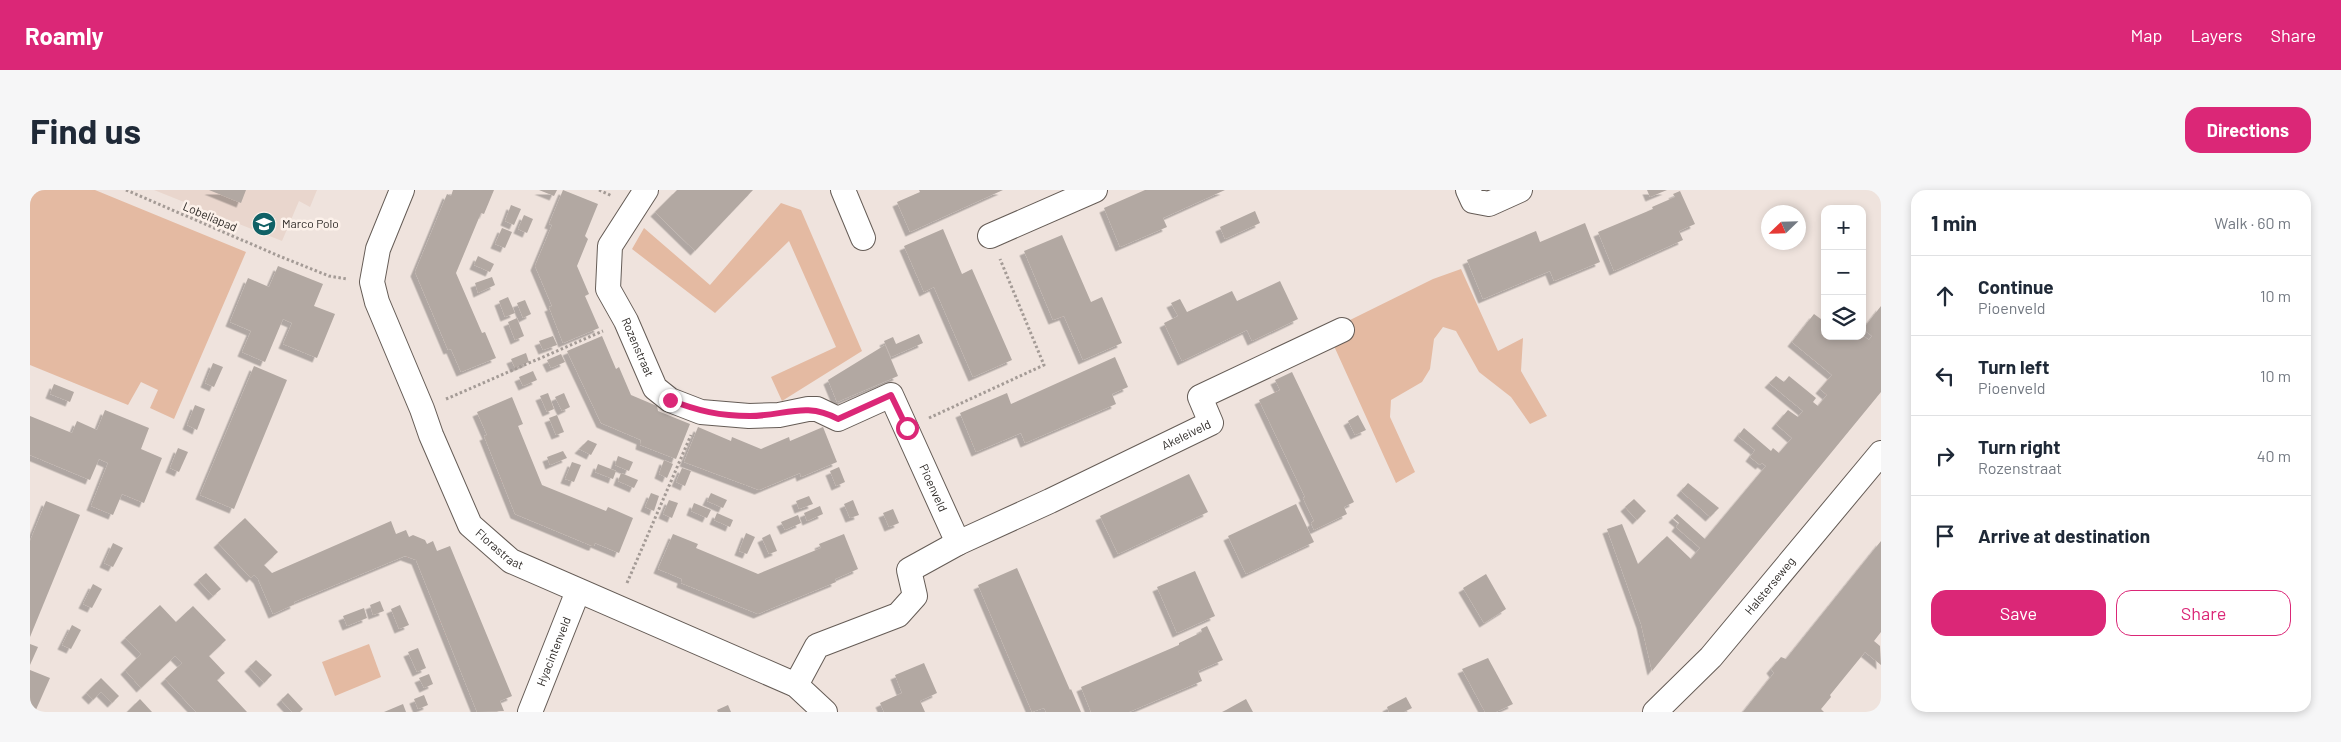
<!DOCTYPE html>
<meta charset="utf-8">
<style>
body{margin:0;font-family:Barlow,sans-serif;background:#f6f6f7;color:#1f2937}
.controls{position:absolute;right:15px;top:15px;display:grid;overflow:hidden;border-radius:10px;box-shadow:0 2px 8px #0003}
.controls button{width:45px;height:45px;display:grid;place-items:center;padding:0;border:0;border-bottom:1px solid #e0e1e3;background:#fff;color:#1f2937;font:25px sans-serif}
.compass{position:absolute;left:1731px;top:15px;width:45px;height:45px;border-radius:50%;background:#fff;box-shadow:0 2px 8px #0003;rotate:247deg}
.stop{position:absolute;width:15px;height:15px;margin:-11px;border:4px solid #db2777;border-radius:50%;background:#fff}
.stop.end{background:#db2777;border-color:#fff;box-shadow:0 1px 5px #0008}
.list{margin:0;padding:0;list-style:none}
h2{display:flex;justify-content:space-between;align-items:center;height:65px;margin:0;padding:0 20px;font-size:21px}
h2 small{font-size:16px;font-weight:400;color:#747a83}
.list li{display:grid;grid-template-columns:32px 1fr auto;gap:15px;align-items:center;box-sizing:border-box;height:80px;padding:0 20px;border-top:1px solid #e0e1e3}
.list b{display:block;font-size:19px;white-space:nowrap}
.list p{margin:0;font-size:16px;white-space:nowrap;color:#747a83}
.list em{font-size:16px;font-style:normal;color:#747a83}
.actions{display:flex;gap:10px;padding:15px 20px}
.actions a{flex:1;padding:11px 0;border:1px solid #db2777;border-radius:15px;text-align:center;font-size:18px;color:#db2777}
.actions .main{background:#db2777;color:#fff}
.icon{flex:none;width:28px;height:28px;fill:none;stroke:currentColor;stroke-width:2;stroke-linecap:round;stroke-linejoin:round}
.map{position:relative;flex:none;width:1851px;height:522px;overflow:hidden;border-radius:15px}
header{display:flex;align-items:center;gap:30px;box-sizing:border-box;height:70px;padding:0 25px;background:#db2777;color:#fff}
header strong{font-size:24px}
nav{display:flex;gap:28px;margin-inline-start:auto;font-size:18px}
.intro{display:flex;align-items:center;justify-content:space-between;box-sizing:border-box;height:120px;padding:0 30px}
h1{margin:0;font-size:35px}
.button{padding:12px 22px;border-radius:15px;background:#db2777;color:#fff;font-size:18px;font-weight:700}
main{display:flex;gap:30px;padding:0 30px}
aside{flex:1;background:#fff;border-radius:15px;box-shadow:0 2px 8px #0003}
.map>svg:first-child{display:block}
.built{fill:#e9d6cd}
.green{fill:#e4baa2}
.building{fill:#b2a8a2;filter:url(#shadow)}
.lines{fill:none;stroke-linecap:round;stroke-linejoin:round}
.street-casing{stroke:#655c56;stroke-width:26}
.path{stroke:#a49b96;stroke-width:3;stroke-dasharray:2.5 2.5;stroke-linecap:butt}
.street{stroke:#fff;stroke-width:24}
.route{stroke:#db2777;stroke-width:6}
.labels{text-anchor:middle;stroke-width:5;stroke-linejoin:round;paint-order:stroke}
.street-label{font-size:12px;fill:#2e2a27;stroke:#fcf1ea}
.poi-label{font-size:12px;fill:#2e2a27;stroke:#fcf1ea;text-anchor:start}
</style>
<header>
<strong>Roamly</strong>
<nav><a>Map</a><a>Layers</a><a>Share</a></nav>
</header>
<div class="intro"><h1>Find us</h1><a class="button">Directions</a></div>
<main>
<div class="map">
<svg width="1851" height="522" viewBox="0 0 1851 522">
<defs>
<filter id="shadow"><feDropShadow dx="-4.5" dy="4.5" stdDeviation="0" flood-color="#0004"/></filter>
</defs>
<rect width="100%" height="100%" fill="#efe3dd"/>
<!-- built -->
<polygon class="built" points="124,0 287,0 280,17 269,11 252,51"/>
<!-- green -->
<g class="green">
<polygon points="0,0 65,0 216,62 144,229 120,218 128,200 111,192 98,215 0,175"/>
<polygon points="751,13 771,20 832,161 752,211 741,187 806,157 759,51 685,123 602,59 614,38 680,95"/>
<polygon points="1431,79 1468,161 1493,148 1491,181 1517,226 1500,234 1481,207 1449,182 1426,141 1413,137 1404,149 1400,179 1392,192 1361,210 1360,227 1385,282 1366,293 1304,156 1313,152 1320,130 1403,89"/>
<polygon points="339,454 351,487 305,506 292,472"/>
</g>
<!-- building -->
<g class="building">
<polygon points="179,0 216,0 211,13"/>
<polygon points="423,0 464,0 454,24 451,23 426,83 452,143 455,142 466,168 431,182 421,159 418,160 385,82 417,4 421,6"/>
<polygon points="509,0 527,0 524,6"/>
<polygon points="533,0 568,14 555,46 558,49 547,76 559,104 555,106 569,138 533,153 519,117 522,116 505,76 522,35 519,34"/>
<polygon points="647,0 723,0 665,61 625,22"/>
<polygon points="889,0 973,0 880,42 867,12 890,2"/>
<polygon points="1115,0 1195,0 1133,28 1137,37 1090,57 1074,18"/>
<polygon points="1617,0 1637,0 1620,7"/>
<polygon points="1650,1 1665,34 1649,41 1653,50 1584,81 1568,42 1623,19 1622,17 1645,7 1643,4"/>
<polygon points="481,15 491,19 484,35 475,31"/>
<polygon points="1225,21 1230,33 1195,49 1190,37"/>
<polygon points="494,25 503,29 497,43 488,39"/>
<polygon points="1555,33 1570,72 1524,91 1520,81 1453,109 1437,70 1506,41 1510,52"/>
<polygon points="472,38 482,42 475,58 465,54"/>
<polygon points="913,39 932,84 942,79 982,170 943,187 904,97 894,102 874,56"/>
<polygon points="1032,45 1061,112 1072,107 1092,153 1053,170 1034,126 1023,130 994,61"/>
<polygon points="448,66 464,74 460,82 444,75"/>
<polygon points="248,76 293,94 284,116 305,124 287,168 253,154 262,133 253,129 235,172 212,162 221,141 200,132 218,88 239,97"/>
<polygon points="462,87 465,95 448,103 445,93"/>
<polygon points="1250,91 1268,129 1222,151 1217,140 1152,171 1134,133 1148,126 1141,113 1150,109 1157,122 1202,101 1207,111"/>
<polygon points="478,107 485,123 475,127 469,111"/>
<polygon points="495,110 501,124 493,128 487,113"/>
<polygon points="1851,116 1851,202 1622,481 1611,434 1577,339 1592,334 1608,374 1637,346 1661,369 1670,358 1646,337 1649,333 1643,328 1647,324 1675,349 1736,276 1732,273 1730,275 1720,267 1725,260 1708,246 1714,238 1741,261 1743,258 1749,263 1762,248 1746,234 1758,220 1768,227 1773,221 1739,193 1746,186 1754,192 1759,186 1786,208 1783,212 1788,216 1797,205 1790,199 1802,185 1762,152 1784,124 1795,132 1795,146 1832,145 1839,150 1842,146 1833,139"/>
<polygon points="487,128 494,146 485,150 478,132"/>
<polygon points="889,144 893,153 861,167 854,151 863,147 866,154"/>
<polygon points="523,146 527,155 513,160 509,151"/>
<polygon points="572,146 586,179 589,177 601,205 627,216 628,221 660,234 646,269 610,255 611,250 571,233 537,161"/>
<polygon points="855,155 868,186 807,212 798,190"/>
<polygon points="496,163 499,172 485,178 481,169"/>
<polygon points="531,164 535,172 521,178 517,170"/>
<polygon points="1085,167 1098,197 1082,204 1086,214 995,253 991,243 946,262 930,223 977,203 981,214"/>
<polygon points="183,173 193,177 184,197 175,193"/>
<polygon points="224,176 257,190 204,319 170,305"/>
<polygon points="503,181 507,190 493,196 489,187"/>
<polygon points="1262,182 1324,312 1314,317 1317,324 1284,340 1281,333 1284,331 1273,308 1275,307 1229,210 1250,200 1245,190"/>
<polygon points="24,194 44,202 40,212 20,204"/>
<polygon points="518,203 524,219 517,222 510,206"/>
<polygon points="534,203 540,217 532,221 525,207"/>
<polygon points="482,207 493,234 488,236 512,295 576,321 578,317 603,328 589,363 565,353 564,356 562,356 485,324 454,246 457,245 447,222"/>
<polygon points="165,215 175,219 167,240 157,235"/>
<polygon points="75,220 119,238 111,259 132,268 114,313 92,304 83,325 61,316 78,273 69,269 60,290 0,265 0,226 42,243 47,231 67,240"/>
<polygon points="527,225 534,242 526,245 519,228"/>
<polygon points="1328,225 1336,240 1325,245 1318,231"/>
<polygon points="668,237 701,251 702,247 731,259 759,247 760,251 793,237 807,272 771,287 770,283 729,300 654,272"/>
<polygon points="558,250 567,254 561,265 549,259"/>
<polygon points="148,258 158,262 149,282 140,278"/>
<polygon points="533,261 537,268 520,275 517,267"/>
<polygon points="588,266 603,272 599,281 585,275"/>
<polygon points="634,270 643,274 637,288 629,284"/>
<polygon points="542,272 551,275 544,292 535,289"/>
<polygon points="568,274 586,281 583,289 565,282"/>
<polygon points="809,277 815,292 806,296 800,281"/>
<polygon points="652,278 661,281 655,296 646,292"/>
<polygon points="591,283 608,290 604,298 588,291"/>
<polygon points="1159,284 1178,322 1088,364 1070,326"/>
<polygon points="1658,293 1689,318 1680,327 1651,301"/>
<polygon points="621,303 629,306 624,321 615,317"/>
<polygon points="681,303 697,310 693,318 677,311"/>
<polygon points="779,306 783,314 769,319 766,311"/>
<polygon points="1604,309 1616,321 1607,330 1595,317"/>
<polygon points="639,310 648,313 642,328 633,324"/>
<polygon points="823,310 829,325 820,328 814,314"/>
<polygon points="16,311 50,325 0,447 0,351"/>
<polygon points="664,313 681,320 677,328 661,321"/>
<polygon points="1266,314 1284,352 1216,384 1198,346"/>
<polygon points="790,316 793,324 777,331 774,323"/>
<polygon points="863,319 869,333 859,337 853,323"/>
<polygon points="687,323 703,330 700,337 684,330"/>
<polygon points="768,325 771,333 755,340 751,332"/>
<polygon points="215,328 248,362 234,375 242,383 361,331 366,344 376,340 379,347 383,345 395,350 397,354 403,351 407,361 420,356 482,506 470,511 474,521 447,522 386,370 375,366 264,412 265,414 243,424 228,389 224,385 221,388 188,353"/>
<polygon points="716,343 725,347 717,364 709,361"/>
<polygon points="643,344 668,354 666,358 728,384 791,358 789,354 814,344 828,379 805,389 806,392 728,424 651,393 652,389 628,379"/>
<polygon points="740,344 747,361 739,364 732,348"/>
<polygon points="1851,351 1851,442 1844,451 1850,456 1851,475 1835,462 1800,505 1801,507 1791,519 1794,522 1713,522 1744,483 1741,479 1751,467 1756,469"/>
<polygon points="83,353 93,358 83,377 74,373"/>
<polygon points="987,378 1040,500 1041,499 1051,522 1016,522 1014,518 1002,522 948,395"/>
<polygon points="1165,381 1185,426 1147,443 1127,397"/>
<polygon points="176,383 191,399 183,406 168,390"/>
<polygon points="1456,384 1476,419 1454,433 1433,398"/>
<polygon points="63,394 72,399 62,418 53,414"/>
<polygon points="350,411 354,421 343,425 340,415"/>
<polygon points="130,415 146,432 163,416 196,450 179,466 195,483 187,490 217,522 166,522 135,489 152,473 145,466 111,498 95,480 111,464 95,448"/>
<polygon points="370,415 379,435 369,439 361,419"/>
<polygon points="334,418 337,428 317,436 313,426"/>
<polygon points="42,435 51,440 41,459 32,455"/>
<polygon points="1177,436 1193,470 1168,481 1172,491 1099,522 1061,522 1051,497 1149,455 1149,453 1172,442 1171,439"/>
<polygon points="0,454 8,457 0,475"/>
<polygon points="388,458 396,478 387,482 378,462"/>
<polygon points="1458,468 1483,514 1466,522 1455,522 1432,479"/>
<polygon points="226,470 242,485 234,493 219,477"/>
<polygon points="894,473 907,503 890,511 895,522 854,522 850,513 872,503 865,485"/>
<polygon points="0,480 20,488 5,522 0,522"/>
<polygon points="399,484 403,494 394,498 389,488"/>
<polygon points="71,488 89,506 82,513 71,502 63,510 56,503"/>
<polygon points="258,503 273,519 270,522 262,522 251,510"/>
<polygon points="394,505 398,515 388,519 384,509"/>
<polygon points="1376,507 1382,518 1374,522 1359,522 1357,517"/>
<polygon points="110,509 122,522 97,522"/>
<polygon points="1216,509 1223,522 1192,522 1196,520"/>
<polygon points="373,514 376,522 354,522"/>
<polygon points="698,515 701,522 688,522 687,520"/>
</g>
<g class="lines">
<!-- street casing -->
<g class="street-casing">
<g id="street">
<path id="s1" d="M372,0l-24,59 -6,33 5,20 45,107 9,26 39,90 41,36 285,124 29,27"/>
<path id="s2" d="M616,0l-36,56 -2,43 18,32 29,67 15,12 31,12 48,4 30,-1 29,-6h9l21,10 53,-24 67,148 92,-42 161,-78 -11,-26 142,-67"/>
<polyline points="813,0 833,48"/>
<polyline points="1438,0 1443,11 1459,14 1490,0"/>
<polyline points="960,46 1065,0"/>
<polyline points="766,495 787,456 868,425 885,406 879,380 928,353"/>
<path id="s3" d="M500,522l48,-121"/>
<path id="s4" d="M1625,522l56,-55 170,-204"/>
</g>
</g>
<!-- path -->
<g class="path">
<polyline points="96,0 249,66 299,86 317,89"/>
<polyline points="569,0 582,6"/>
<polyline points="416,209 573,141"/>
<polyline points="899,228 1014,175 970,69"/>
<polyline points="597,393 661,245"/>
</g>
<!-- street -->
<use href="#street" class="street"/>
</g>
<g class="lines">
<!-- route -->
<path class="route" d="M640,210c28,11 50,16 80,16 34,0 56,-15 88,3l53,-24 16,33"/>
</g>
<!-- icons -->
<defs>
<g id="school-disc" transform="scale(1.25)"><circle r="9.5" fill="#106166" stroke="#fcf1ea"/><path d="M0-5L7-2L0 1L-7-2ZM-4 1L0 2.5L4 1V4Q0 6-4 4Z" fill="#fff"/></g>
</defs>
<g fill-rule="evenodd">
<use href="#school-disc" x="234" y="34"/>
</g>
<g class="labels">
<!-- street labels -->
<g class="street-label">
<text transform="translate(180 27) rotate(23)" y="4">Lobeliapad</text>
<text dy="4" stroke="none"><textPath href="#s2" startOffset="175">Rozenstraat</textPath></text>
<text dy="4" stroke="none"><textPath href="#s2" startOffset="885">Akeleiveld</textPath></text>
<text dy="4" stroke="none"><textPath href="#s2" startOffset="572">Pioenveld</textPath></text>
<text dy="4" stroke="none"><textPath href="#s1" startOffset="398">Florastraat</textPath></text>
<text dy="4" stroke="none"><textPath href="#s4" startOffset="171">Halsterseweg</textPath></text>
<text dy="4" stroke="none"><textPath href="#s3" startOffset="65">Hyacintenveld</textPath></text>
</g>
<!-- poi labels -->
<g class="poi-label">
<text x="252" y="38">Marco Polo</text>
</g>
</g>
</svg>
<div class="controls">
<button>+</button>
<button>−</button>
<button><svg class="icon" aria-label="layers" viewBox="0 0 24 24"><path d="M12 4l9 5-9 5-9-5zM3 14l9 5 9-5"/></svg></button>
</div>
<svg class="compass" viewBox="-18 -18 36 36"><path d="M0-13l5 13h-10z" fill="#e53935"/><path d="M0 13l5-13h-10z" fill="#747a83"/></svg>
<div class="stop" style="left:877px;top:238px"></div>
<div class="stop end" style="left:640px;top:210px"></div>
</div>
<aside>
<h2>1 min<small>Walk · 60 m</small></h2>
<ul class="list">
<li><svg class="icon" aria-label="ahead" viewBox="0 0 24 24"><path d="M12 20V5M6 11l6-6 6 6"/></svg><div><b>Continue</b><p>Pioenveld</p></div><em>10 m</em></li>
<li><svg class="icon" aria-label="left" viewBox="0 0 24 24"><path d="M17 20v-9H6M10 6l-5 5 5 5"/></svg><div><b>Turn left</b><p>Pioenveld</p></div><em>10 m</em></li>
<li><svg class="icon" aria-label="right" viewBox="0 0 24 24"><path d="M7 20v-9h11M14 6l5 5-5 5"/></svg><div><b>Turn right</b><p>Rozenstraat</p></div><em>40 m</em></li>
<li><svg class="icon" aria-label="arrive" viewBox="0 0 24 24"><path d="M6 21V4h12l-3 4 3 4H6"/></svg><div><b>Arrive at destination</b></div></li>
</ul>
<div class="actions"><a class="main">Save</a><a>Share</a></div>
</aside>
</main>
